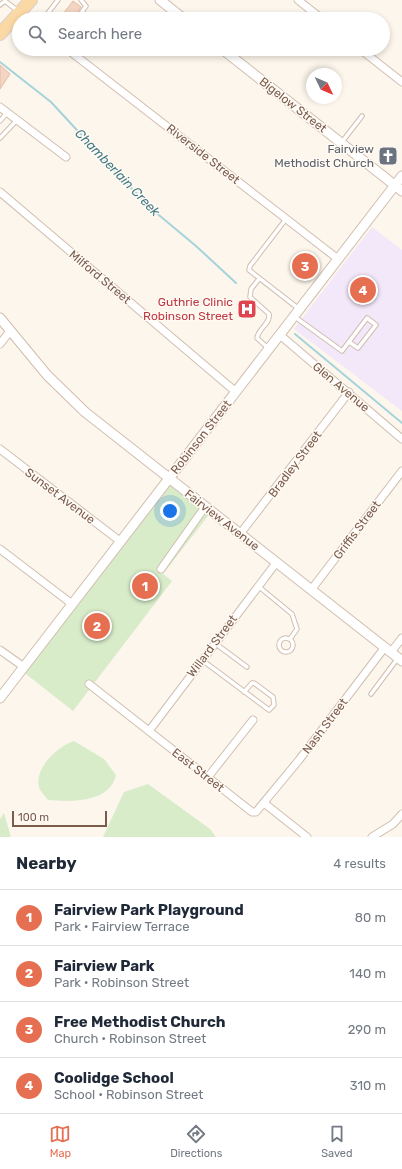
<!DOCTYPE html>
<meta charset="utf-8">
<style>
body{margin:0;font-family:Rubik,sans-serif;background:#f2f2f3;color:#1f2937}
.compass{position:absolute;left:306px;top:68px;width:36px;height:36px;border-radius:50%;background:#fff;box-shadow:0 2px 6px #0003;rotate:134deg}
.scale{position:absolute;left:12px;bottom:10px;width:95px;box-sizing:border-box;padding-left:4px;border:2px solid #7a5c4d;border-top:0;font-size:11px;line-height:14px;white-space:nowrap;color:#7a5c4d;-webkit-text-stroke:3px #fffaf3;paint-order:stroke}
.you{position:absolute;left:170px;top:511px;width:14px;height:14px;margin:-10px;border:3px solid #fff;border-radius:50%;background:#1a73e8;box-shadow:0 0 0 6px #1a73e833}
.badge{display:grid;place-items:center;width:26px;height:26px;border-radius:50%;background:#e76f51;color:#fff;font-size:13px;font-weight:700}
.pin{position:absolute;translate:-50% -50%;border:2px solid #fff;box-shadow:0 1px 4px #0006}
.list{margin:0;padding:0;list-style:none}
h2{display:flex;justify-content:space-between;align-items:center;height:52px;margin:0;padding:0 16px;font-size:17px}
h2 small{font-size:13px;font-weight:400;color:#747a83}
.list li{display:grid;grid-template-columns:26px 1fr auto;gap:12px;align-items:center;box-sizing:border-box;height:56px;padding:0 16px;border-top:1px solid #e0e1e3}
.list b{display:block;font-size:15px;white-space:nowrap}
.list p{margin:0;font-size:13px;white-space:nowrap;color:#747a83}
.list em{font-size:13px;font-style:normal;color:#747a83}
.icon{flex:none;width:22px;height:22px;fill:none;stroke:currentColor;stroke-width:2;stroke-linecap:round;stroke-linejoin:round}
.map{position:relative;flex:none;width:402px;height:837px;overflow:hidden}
.search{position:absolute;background:#fff;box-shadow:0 2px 6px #0003;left:12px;right:12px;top:12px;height:44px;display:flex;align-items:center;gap:10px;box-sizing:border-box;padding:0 14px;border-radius:22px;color:#747a83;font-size:15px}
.sheet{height:276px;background:#fff}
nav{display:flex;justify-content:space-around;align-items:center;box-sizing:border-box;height:56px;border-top:1px solid #e0e1e3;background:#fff;font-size:11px;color:#747a83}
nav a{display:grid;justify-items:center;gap:2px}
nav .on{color:#e76f51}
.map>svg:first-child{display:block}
.education{fill:#f3e8fa}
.green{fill:#d8ecc9}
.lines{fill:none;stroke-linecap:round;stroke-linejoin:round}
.stream{stroke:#a5d3da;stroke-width:2}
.building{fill:#f3d5c3;stroke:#e6bba3}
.service-casing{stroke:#d1beb0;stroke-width:5.5}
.minor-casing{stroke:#d1beb0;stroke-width:9}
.tertiary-casing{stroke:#d1beb0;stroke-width:11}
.primary-casing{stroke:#dad1cd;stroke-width:14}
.service{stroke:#fff;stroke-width:3.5}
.minor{stroke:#fff;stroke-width:7}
.tertiary{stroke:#fff;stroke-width:9}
.primary{stroke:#fbd9a5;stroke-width:12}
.labels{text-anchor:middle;stroke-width:3;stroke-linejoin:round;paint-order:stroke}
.street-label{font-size:12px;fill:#7a5c4d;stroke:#fffaf3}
.worship-label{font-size:12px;fill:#5b616d;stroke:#fffaf3;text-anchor:end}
.health-label{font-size:12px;fill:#be3a42;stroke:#fffaf3;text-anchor:end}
.water-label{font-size:13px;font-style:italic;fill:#437c86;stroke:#fffaf3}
</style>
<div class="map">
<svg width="402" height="837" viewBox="0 0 402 837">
<rect width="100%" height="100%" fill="#fdf6ec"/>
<!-- education -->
<polygon class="education" points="372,227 402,250 402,411 294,329"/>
<!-- green -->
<g class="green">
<polygon points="170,479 211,512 163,574 172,581 73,711 21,670"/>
<path d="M74,741l30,18 12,16c-6,28 -45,27 -68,25 -3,-4 -8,-9 -9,-13 -5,-19 19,-41 35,-46z"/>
<polygon points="148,784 210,829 216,837 103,837 124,792"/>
<polygon points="4,813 11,837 0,837 0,819"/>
</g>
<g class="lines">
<!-- stream -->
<g class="stream">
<polyline points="0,62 51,102 122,179 160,216 196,246 236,283"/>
<polyline points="295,334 402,423"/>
</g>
</g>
<!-- building -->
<g class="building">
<polygon points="73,1 81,7 73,19 59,19"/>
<polygon points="0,65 10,74 0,89"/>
</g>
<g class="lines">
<!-- service casing -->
<g class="service-casing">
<g id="service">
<polyline points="0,5 5,1 18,11"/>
<polyline points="49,19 48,13 58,0"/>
<polyline points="77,19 86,6 81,0"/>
<polyline points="0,121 7,113"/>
<polyline points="0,138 17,120"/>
<polyline points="342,142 362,116"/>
<polyline points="286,219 250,266 249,270 299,309"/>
<path d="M259,279l-8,10 -1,8 19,17c2,9 -11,15 -12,24l12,11"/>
<polyline points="295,317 342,351 367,318 376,325 358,348 349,342"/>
<polyline points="258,586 292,614 297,629 290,639"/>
<circle cx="286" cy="645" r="7"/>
<polyline points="216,644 247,667"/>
<polyline points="202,660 269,710 274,705 273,697 254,683 252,683 244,692"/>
<polyline points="371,694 398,658"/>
</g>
</g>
<!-- minor casing -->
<g class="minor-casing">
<g id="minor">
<polyline points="298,0 322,19"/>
<polyline points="20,13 28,19"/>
<polyline points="67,49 338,259"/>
<polyline points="360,49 402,82"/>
<polyline points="0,107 66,157"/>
<polyline points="0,192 236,392"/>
<polyline points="280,335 402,439"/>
<polyline points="0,344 10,331"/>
<polyline points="0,449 121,542"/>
<polyline points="240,534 349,392"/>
<polyline points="0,549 72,604"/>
<polyline points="161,569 205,507"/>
<polyline points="311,590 402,471"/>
<polyline points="0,650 24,667"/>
<polyline points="391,652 402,638"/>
<polyline points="89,684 252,812 256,812 299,760 385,647"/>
<polyline points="149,731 276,563"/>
<polyline points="208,777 253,720"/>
<polyline points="264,803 307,837"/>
<polyline points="372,837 393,824 402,814"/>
</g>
</g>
<!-- tertiary casing -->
<g class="tertiary-casing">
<g id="tertiary">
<polyline points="160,0 184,19"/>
<polyline points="222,49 402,191"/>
<polyline points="0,318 47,375 85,412 402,661"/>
<polyline points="0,698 402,176"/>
</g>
</g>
<!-- primary casing -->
<g class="primary-casing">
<polyline id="primary" points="0,34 31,0"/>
</g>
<!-- service -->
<use href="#service" class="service"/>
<!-- minor -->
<use href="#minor" class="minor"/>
<!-- tertiary -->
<use href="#tertiary" class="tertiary"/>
<!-- primary -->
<use href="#primary" class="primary"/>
</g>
<!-- icons -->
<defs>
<g id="church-square" transform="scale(1)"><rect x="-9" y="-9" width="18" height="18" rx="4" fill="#6b7280" stroke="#fffaf3"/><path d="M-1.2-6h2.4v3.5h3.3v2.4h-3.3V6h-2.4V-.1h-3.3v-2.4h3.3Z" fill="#fff"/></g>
<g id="hospital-square" transform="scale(1)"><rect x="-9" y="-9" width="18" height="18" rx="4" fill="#e0444e" stroke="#fffaf3"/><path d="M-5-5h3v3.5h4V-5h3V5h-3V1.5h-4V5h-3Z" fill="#fff"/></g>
</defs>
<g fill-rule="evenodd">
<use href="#church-square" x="388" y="156"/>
<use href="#hospital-square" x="247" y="309"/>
</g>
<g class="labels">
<!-- street labels -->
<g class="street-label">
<text transform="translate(293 105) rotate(38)" y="4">Bigelow Street</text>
<text transform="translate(203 154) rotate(38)" y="4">Riverside Street</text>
<text transform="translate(100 277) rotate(40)" y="4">Milford Street</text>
<text transform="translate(341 387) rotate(40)" y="4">Glen Avenue</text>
<text transform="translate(201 437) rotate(-52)" y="4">Robinson Street</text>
<text transform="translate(295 464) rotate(-53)" y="4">Bradley Street</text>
<text transform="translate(60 496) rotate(37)" y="4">Sunset Avenue</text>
<text transform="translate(222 520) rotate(38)" y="4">Fairview Avenue</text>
<text transform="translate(357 530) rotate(-53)" y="4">Griffis Street</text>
<text transform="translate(212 646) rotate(-53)" y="4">Willard Street</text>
<text transform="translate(325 726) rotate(-53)" y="4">Nash Street</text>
<text transform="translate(198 770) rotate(38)" y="4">East Street</text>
</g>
<!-- worship labels -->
<g class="worship-label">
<text x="374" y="153">Fairview<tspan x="374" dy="14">Methodist Church</tspan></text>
</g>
<!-- health labels -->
<g class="health-label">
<text x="233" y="306">Guthrie Clinic<tspan x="233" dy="14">Robinson Street</tspan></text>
</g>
<!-- water labels -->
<g class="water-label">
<text transform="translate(118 172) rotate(46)" y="5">Chamberlain Creek</text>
</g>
</g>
</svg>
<svg class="compass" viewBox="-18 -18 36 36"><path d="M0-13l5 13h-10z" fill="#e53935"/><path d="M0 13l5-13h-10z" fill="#747a83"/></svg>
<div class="scale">100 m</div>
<div class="you"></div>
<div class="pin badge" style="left:145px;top:586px">1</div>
<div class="pin badge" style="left:97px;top:626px">2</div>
<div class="pin badge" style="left:305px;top:266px">3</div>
<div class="pin badge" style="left:363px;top:290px">4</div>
<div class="search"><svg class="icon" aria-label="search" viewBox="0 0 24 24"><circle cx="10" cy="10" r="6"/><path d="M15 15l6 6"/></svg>Search here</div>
</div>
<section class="sheet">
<h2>Nearby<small>4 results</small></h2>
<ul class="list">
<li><span class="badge">1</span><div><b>Fairview Park Playground</b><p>Park · Fairview Terrace</p></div><em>80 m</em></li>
<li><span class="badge">2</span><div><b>Fairview Park</b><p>Park · Robinson Street</p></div><em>140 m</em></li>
<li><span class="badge">3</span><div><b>Free Methodist Church</b><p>Church · Robinson Street</p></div><em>290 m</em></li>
<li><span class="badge">4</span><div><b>Coolidge School</b><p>School · Robinson Street</p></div><em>310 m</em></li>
</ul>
</section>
<nav>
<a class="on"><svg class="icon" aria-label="map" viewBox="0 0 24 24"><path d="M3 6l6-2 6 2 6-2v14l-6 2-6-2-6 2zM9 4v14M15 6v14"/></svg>Map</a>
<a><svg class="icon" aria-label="directions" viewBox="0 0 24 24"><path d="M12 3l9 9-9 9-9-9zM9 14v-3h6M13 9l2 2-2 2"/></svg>Directions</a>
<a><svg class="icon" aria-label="saved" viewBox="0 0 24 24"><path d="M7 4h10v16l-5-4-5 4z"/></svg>Saved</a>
</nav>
